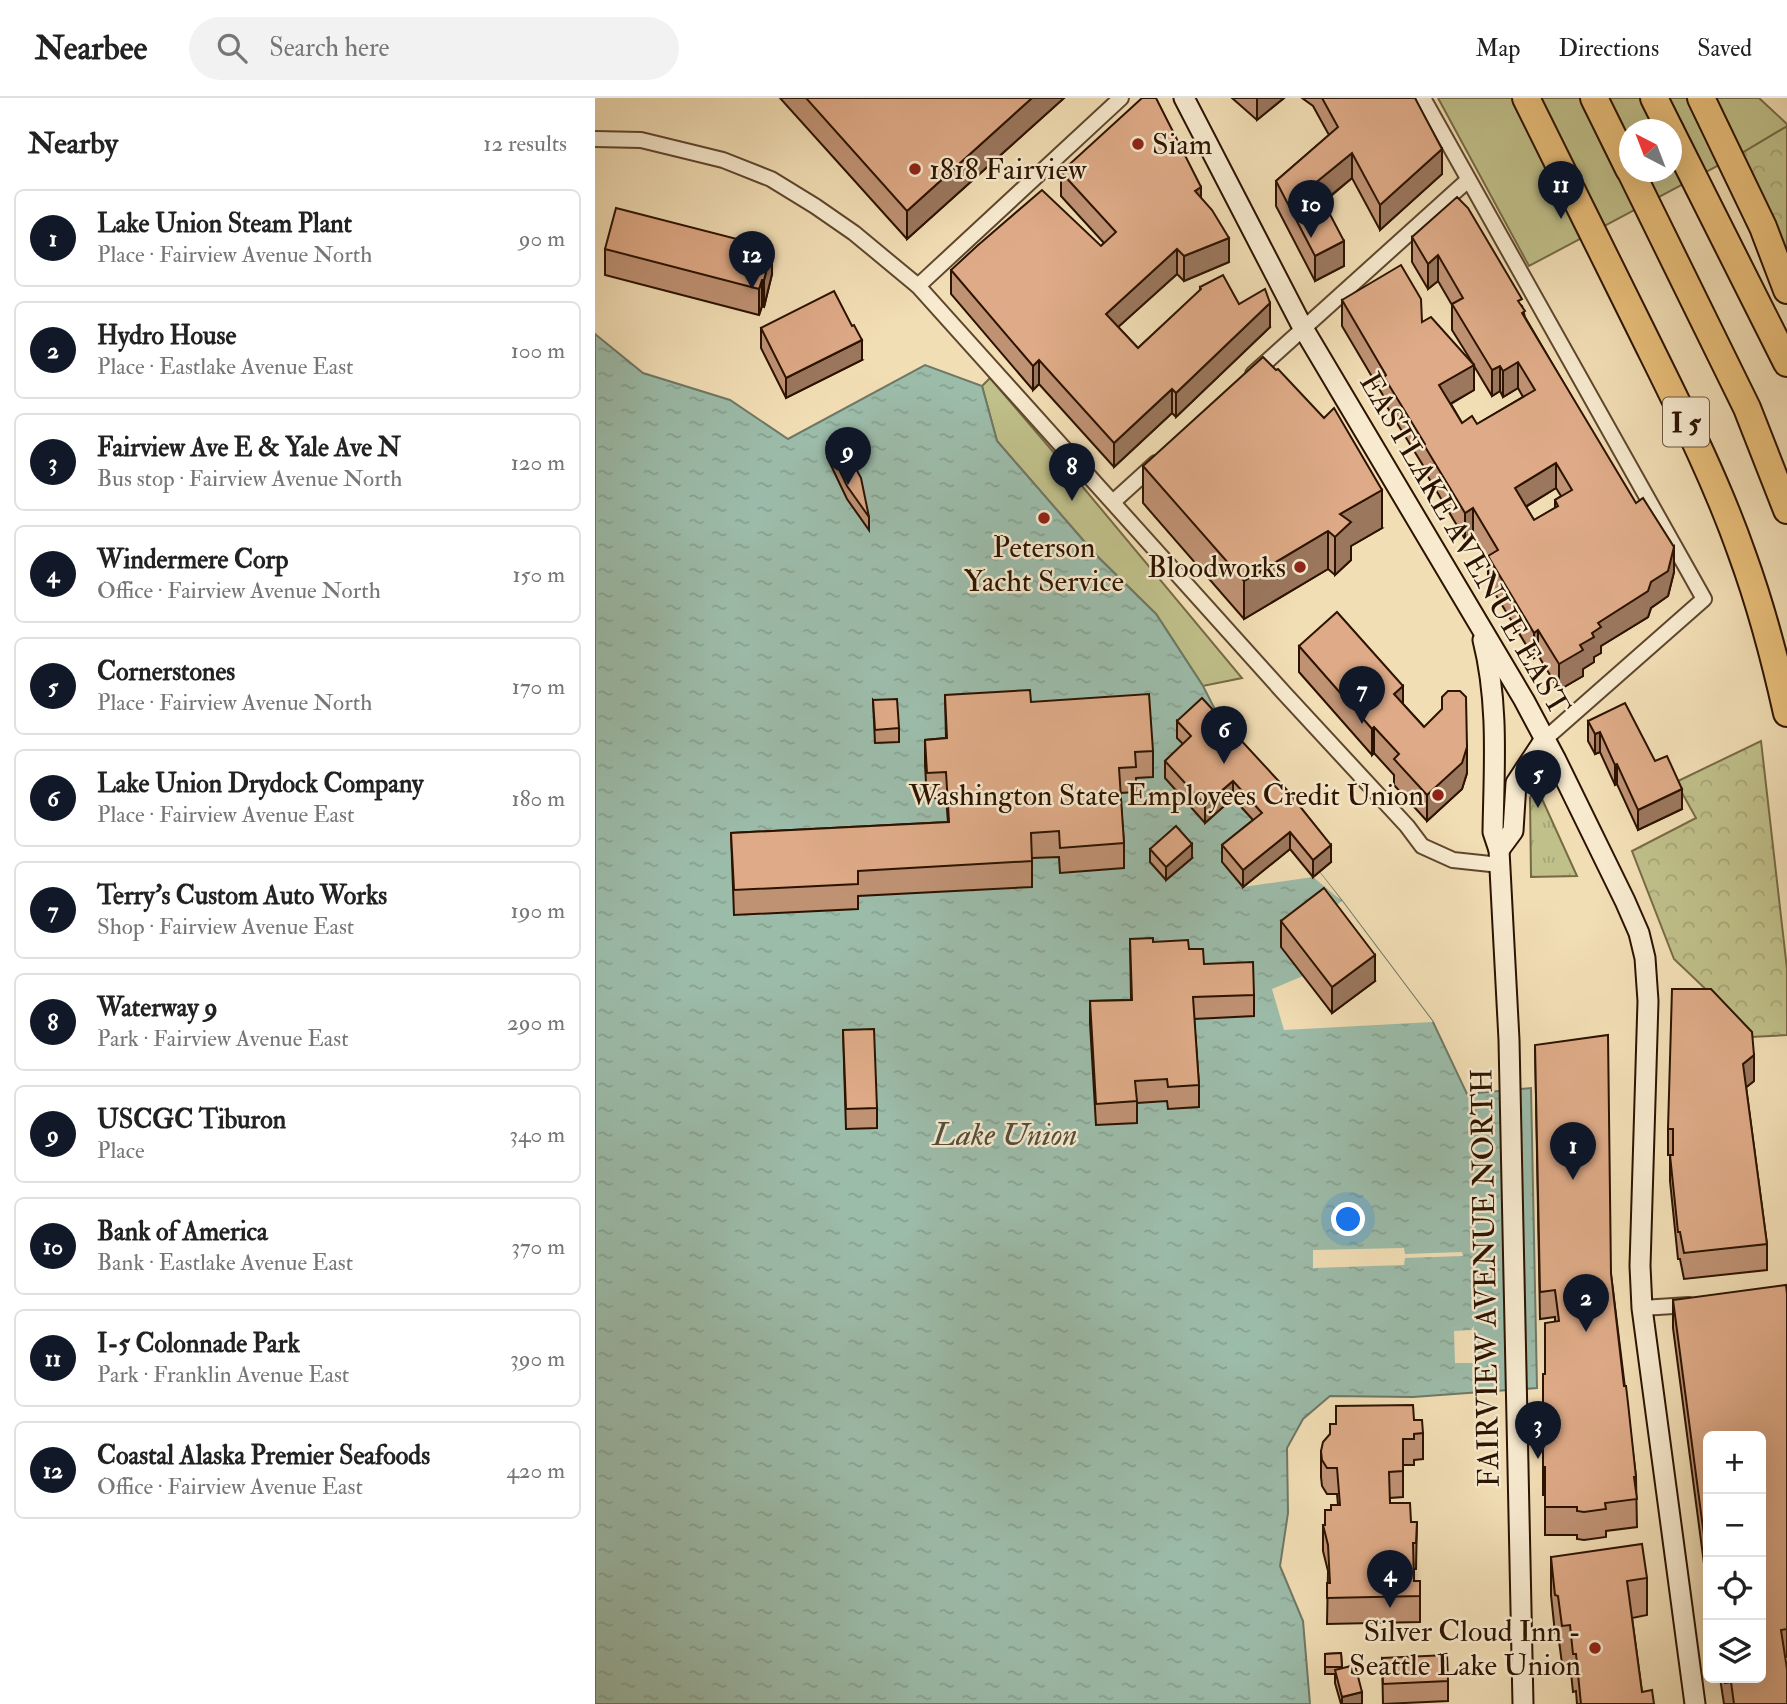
<!DOCTYPE html>
<meta charset="utf-8">
<style>
body{margin:0;font-family:"IM FELL Double Pica",serif;background:#f2f2f2;color:#222}
.controls{position:absolute;right:21px;bottom:21px;display:grid;overflow:hidden;border-radius:10px;box-shadow:0 7px 28px #0002}
.controls button{width:63px;height:63px;display:grid;place-items:center;padding:0;border:0;border-bottom:2px solid #e0e0e0;background:#fff;color:#222;font:35px sans-serif}
.compass{position:absolute;left:1024px;top:21px;width:63px;height:63px;border-radius:50%;background:#fff;box-shadow:0 7px 28px #0002;rotate:318deg}
.you{position:absolute;left:754px;top:1122px;width:24px;height:24px;margin:-18px;border:5px solid #fff;border-radius:50%;background:#1a73e8;box-shadow:0 0 0 10px #1a73e833}
.badge{display:grid;place-items:center;width:46px;height:46px;border-radius:50%;background:#111827;color:#fff;font-size:23px;font-weight:700}
.pin{position:absolute;translate:-50% -58px;filter:drop-shadow(0 2px 4px #0008)}
.pin::after{content:'';position:absolute;top:37px;width:24px;height:21px;background:inherit;clip-path:polygon(0 0,100% 0,50% 100%)}
.list{margin:0;padding:0;list-style:none}
h2{display:flex;justify-content:space-between;align-items:center;height:91px;margin:0;padding:0 28px;font-size:30px}
h2 small{font-size:23px;font-weight:400;color:#767676}
.list li{display:grid;grid-template-columns:46px 1fr auto;gap:21px;align-items:center;box-sizing:border-box;height:98px;margin:0 14px 14px;padding:0 14px;border:2px solid #e0e0e0;border-radius:10px}
.list b{display:block;font-size:26px;white-space:nowrap}
.list p{margin:0;font-size:23px;white-space:nowrap;color:#767676}
.list em{font-size:23px;font-style:normal;color:#767676}
.icon{flex:none;width:38px;height:38px;fill:none;stroke:currentColor;stroke-width:2;stroke-linecap:round;stroke-linejoin:round}
.map{position:relative;flex:none;width:1192px;height:1606px;overflow:hidden}
header{display:flex;align-items:center;gap:42px;box-sizing:border-box;height:98px;padding:0 35px;background:#fff;border-bottom:2px solid #e0e0e0}
header strong{font-size:33px}
nav{display:flex;gap:38px;margin-inline-start:auto;font-size:24px}
.search{width:490px;height:63px;background:#f2f2f2;display:flex;align-items:center;gap:18px;box-sizing:border-box;padding:0 24px;border-radius:38px;color:#767676;font-size:26px}
main{display:flex}
aside{flex:1;background:#fff}
.map>svg:first-child{display:block}
.grass{fill:url(#grass-tufts);stroke:#766a45;stroke-width:2}
.forest{fill:url(#forest-crowns);stroke:#766a45;stroke-width:2}
.green{fill:#c0c08a;stroke:#766a45;stroke-width:2;fill-rule:evenodd}
.water{fill:url(#water-ripples);stroke:#6f7866;stroke-width:2}
.pier{fill:#f2deb5}
.lines{fill:none;stroke-linecap:round;stroke-linejoin:round}
.street-casing{stroke:#5e462d;stroke-width:18}
.secondary-casing{stroke:#2c1300;stroke-width:23}
.highway-casing{stroke:#2c1300;stroke-width:30}
.street{stroke:#f7eacf;stroke-width:14}
.secondary{stroke:#f7eacf;stroke-width:19}
.highway{stroke:#e9bf7a;stroke-width:26}
.wall{fill:#bf9274;stroke:#2c1300;stroke-width:2;fill-rule:evenodd}
.shaded-wall{fill:#9b775e;stroke:#2c1300;stroke-width:2}
.building{fill:#deaa87;stroke:#2c1300;stroke-width:2;fill-rule:evenodd}
.poi-dot{fill:#8f2418;stroke:#f7eacf;stroke-width:2.5}
.labels{text-anchor:middle;stroke-width:5;stroke-linejoin:round;paint-order:stroke}
.shield{fill:#f7eacf;stroke:#69543e;stroke-width:2}
.shield-label{font-size:28px;font-weight:bold;fill:#2c1300}
.poi-label{font-size:30px;fill:#2c1300;stroke:#f7eacf;text-anchor:end}
.street-label{font-size:30px;fill:#2c1300;stroke:#f7eacf}
.water-label{font-size:32px;font-style:italic;fill:#534e3c;stroke:#f7eacf}
</style>
<header>
<strong>Nearbee</strong>
<div class="search"><svg class="icon" aria-label="search" viewBox="0 0 24 24"><circle cx="10" cy="10" r="6"/><path d="M15 15l6 6"/></svg>Search here</div>
<nav><a>Map</a><a>Directions</a><a>Saved</a></nav>
</header>
<main>
<aside>
<h2>Nearby<small>12 results</small></h2>
<ul class="list">
<li><span class="badge">1</span><div><b>Lake Union Steam Plant</b><p>Place · Fairview Avenue North</p></div><em>90 m</em></li>
<li><span class="badge">2</span><div><b>Hydro House</b><p>Place · Eastlake Avenue East</p></div><em>100 m</em></li>
<li><span class="badge">3</span><div><b>Fairview Ave E &amp; Yale Ave N</b><p>Bus stop · Fairview Avenue North</p></div><em>120 m</em></li>
<li><span class="badge">4</span><div><b>Windermere Corp</b><p>Office · Fairview Avenue North</p></div><em>150 m</em></li>
<li><span class="badge">5</span><div><b>Cornerstones</b><p>Place · Fairview Avenue North</p></div><em>170 m</em></li>
<li><span class="badge">6</span><div><b>Lake Union Drydock Company</b><p>Place · Fairview Avenue East</p></div><em>180 m</em></li>
<li><span class="badge">7</span><div><b>Terry's Custom Auto Works</b><p>Shop · Fairview Avenue East</p></div><em>190 m</em></li>
<li><span class="badge">8</span><div><b>Waterway 9</b><p>Park · Fairview Avenue East</p></div><em>290 m</em></li>
<li><span class="badge">9</span><div><b>USCGC Tiburon</b><p>Place</p></div><em>340 m</em></li>
<li><span class="badge">10</span><div><b>Bank of America</b><p>Bank · Eastlake Avenue East</p></div><em>370 m</em></li>
<li><span class="badge">11</span><div><b>I-5 Colonnade Park</b><p>Park · Franklin Avenue East</p></div><em>390 m</em></li>
<li><span class="badge">12</span><div><b>Coastal Alaska Premier Seafoods</b><p>Office · Fairview Avenue East</p></div><em>420 m</em></li>
</ul>
</aside>
<div class="map">
<svg width="1192" height="1606" viewBox="0 0 1192 1606">
<defs>
<pattern id="grass-tufts" width="24" height="20" patternUnits="userSpaceOnUse" patternTransform="scale(1.75)"><rect width="24" height="20" fill="#c0c08a"/><path d="M3 7l-1-3M5 7V3M7 7l1-3M15 17l-1-3M17 17v-4M19 17l1-3" fill="none" stroke="#a5a475"/></pattern>
<pattern id="forest-crowns" width="20" height="18" patternUnits="userSpaceOnUse" patternTransform="scale(1.75)"><rect width="20" height="18" fill="#c0c08a"/><path d="M2 6a3 3 0 1 1 6 0M12 15a3 3 0 1 1 6 0" fill="none" stroke="#a5a475"/></pattern>
<pattern id="water-ripples" width="26" height="14" patternUnits="userSpaceOnUse" patternTransform="scale(1.75)"><rect width="26" height="14" fill="#9cbcaa"/><path d="M2 4q2-2 4 0t4 0M15 11q2-2 4 0t4 0" fill="none" stroke="#87a190"/></pattern>
</defs>
<rect width="100%" height="100%" fill="#f2deb5"/>
<filter id="stains"><feTurbulence type="fractalNoise" baseFrequency=".00286" numOctaves="4"/><feColorMatrix values="0 0 0 0 .2 0 0 0 0 .09 0 0 0 0 .02 0 0 0 .5 -.17"/></filter>
<radialGradient id="worn" r=".72"><stop offset=".6" stop-color="#630" stop-opacity="0"/><stop offset="1" stop-color="#630" stop-opacity=".3"/></radialGradient>
<!-- grass -->
<polygon class="grass" points="941,692 943,692 982,778 936,779 935,700 937,695"/>
<!-- forest -->
<g class="forest">
<polygon points="1192,28 1192,167 1145,56"/>
<polygon points="1166,643 1192,871 1192,937 1156,939 1120,900 1079,861 1037,753 1101,720 1081,684"/>
</g>
<!-- green -->
<g class="green">
<path d="M843,0h321l28,26v2l-47,28 -211,112zM1034,32h42v42h-42z"/>
<polygon points="395,280 472,370 647,580 608,588 561,516 501,457 402,343 387,288"/>
</g>
<!-- water -->
<polygon class="water" points="0,236 48,275 135,302 193,341 330,267 387,288 402,343 501,457 561,516 608,588 666,701 747,803 838,924 872,996 936,990 942,1290 818,1299 735,1298 708,1321 692,1350 693,1415 685,1468 708,1523 715,1606 0,1606"/>
<!-- pier -->
<g class="pier">
<polygon points="682,719 747,803 838,924 689,932 677,891 708,878 686,849 747,803 718,779 648,789"/>
<polygon points="809,1150 810,1156 867,1154 868,1158 810,1160 809,1167 718,1170 718,1152"/>
<polygon points="879,1228 879,1265 860,1265 859,1233 876,1232"/>
</g>
<g class="lines">
<!-- street casing -->
<g class="street-casing">
<g id="street">
<polyline points="828,0 1109,501 950,641"/>
<polyline points="0,41 46,42 83,51 128,62 176,81 220,108 259,135 323,188 689,595 812,728 827,748 858,762 905,767"/>
<polyline points="323,188 526,0"/>
<polyline points="658,276 873,82"/>
<polyline points="518,404 561,365"/>
<polyline points="1047,1210 1094,1207"/>
</g>
</g>
<!-- secondary casing -->
<g class="secondary-casing">
<g id="secondary">
<polyline points="589,0 708,230 929,602 961,662 1030,803 1044,835 1050,860 1053,903 1045,1168 1047,1210 1100,1606"/>
<path d="M888,542c16,63 11,128 10,192l6,18 10,190 14,664"/>
<polyline points="904,752 918,733 921,685 950,641"/>
</g>
</g>
<!-- highway casing -->
<g class="highway-casing">
<g id="highway">
<path d="M931,0c39,78 77,156 116,234 36,73 73,145 100,222 19,52 33,105 45,159"/>
<polyline points="999,0 1034,71"/>
<polyline points="1059,0 1075,32"/>
<polyline points="1106,0 1168,129 1192,192"/>
<polyline points="1076,34 1192,265"/>
<polyline points="1036,74 1152,310 1192,412"/>
</g>
</g>
<!-- street -->
<use href="#street" class="street"/>
<!-- secondary -->
<use href="#secondary" class="secondary"/>
<!-- highway -->
<use href="#highway" class="highway"/>
</g>
<!-- wall -->
<g class="wall">
<polygon points="185,0 469,0 312,141"/>
<polygon points="637,0 689,0 662,22"/>
<polygon points="707,0 820,0 847,76 785,132 757,80 729,104 749,168 720,183 681,108 681,83 734,37 718,8"/>
<polygon points="466,74 606,100 634,164 589,183 582,176 523,229 543,250 605,193 605,189 644,206 675,229 581,319 577,315 519,369 444,286 438,292 356,196 356,172 506,148 509,145 466,98"/>
<path d="M817,139l110,69 3,11 149,255 -6,24 -17,12 -3,9 -47,29v7l-7,4v5l-11,7v7l-24,14 -21,-35 -4,3 -46,-76v-24l-15,-24 -8,5 -41,-69v-3l-40,-65v-5l-42,-71v-26l130,62 -20,-32v-25l-14,-24 -10,8 -16,-27zM879,268l18,30 8,-5 3,6 15,-9 5,9 -46,27 -15,-1 -11,-19 23,-14zM961,390l5,8 -6,4v8l-21,12 -8,-13z"/>
<polygon points="10,151 177,176 169,209 167,208 164,217 10,177"/>
<polygon points="166,230 267,262 191,300 166,250"/>
<polygon points="232,346 274,419 274,432 252,401 232,359"/>
<polygon points="548,368 787,430 756,448 756,462 740,477 733,471 649,521 548,405"/>
<polygon points="704,548 808,606 872,675 867,691 832,723 799,687 799,677 779,655 777,657 704,574"/>
<polygon points="350,597 436,604 558,653 558,679 541,680 541,694 525,695 529,745 529,770 465,775 464,759 437,760 437,789 263,798 263,811 139,817 136,735 353,724 351,699 332,701 330,667 330,642 351,640"/>
<polygon points="278,602 304,630 304,644 280,645"/>
<polygon points="582,623 736,764 718,779 695,751 648,789 627,764 627,747 658,722 638,700 610,725 570,680 570,663 588,646 582,640"/>
<polygon points="993,623 1060,663 1087,711 1043,732 1022,686 1020,687 1005,654 1000,656 993,643"/>
<polygon points="555,751 597,760 571,782 555,764"/>
<polygon points="686,823 780,883 737,915 686,849"/>
<polygon points="535,841 558,844 594,851 609,866 659,897 659,918 599,921 604,987 604,1009 573,1011 572,1003 542,1005 542,1025 501,1027 495,925 495,903 536,902"/>
<polygon points="248,932 282,1010 282,1030 251,1031"/>
<polygon points="940,947 1016,1176 1041,1379 1042,1429 1011,1433 1011,1439 989,1442 982,1441 982,1437 950,1437 950,1397 948,1397 948,1276 950,1276 960,1224 960,1219 945,1221"/>
<polygon points="1159,983 1151,989 1172,1146 1172,1172 1089,1181 1085,1161 1083,1161 1075,1083 1075,1057 1073,1057 1073,1031"/>
<polygon points="1192,1196 1192,1559 1190,1559 1192,1606 1129,1606 1125,1580 1166,1580 1113,1338 1113,1496 1078,1230 1078,1202"/>
<polygon points="819,1322 828,1335 828,1361 819,1362 819,1367 808,1367 808,1399 795,1400 795,1405 816,1424 822,1424 821,1471 819,1471 819,1483 825,1483 825,1524 732,1526 733,1473 728,1453 728,1427 730,1427 736,1412 743,1407 742,1396 732,1396 727,1388 726,1379 726,1353"/>
<polygon points="956,1459 1052,1480 1052,1517 1037,1520 1047,1594 1059,1606 982,1606 981,1593 978,1594 975,1565 967,1566 963,1535 960,1535 956,1497"/>
<polygon points="746,1555 747,1570 767,1606 746,1606 740,1585 740,1576 730,1576 730,1556"/>
<polygon points="787,1560 853,1583 853,1603 788,1606"/>
</g>
<!-- shaded-wall -->
<g class="shaded-wall">
<polygon points="437,0 469,0 312,141 312,113"/>
<polygon points="662,0 689,0 662,22"/>
<polygon points="847,51 847,76 785,132 785,107"/>
<polygon points="757,55 757,80 719,111 719,86"/>
<polygon points="606,89 606,113 600,93"/>
<polygon points="634,140 634,164 589,183 589,158"/>
<polygon points="749,143 749,168 720,183 720,158"/>
<polygon points="177,150 177,176 169,209 169,182"/>
<polygon points="582,151 582,176 511,240 511,216"/>
<polygon points="843,157 843,183 833,191 833,166"/>
<polygon points="167,182 167,208 164,217 164,191"/>
<polygon points="675,205 675,229 581,319 581,295"/>
<polygon points="267,242 267,262 191,300 191,280"/>
<polygon points="444,262 444,286 438,292 438,268"/>
<polygon points="923,264 923,290 908,299 908,273"/>
<polygon points="879,267 879,292 844,312 844,287"/>
<polygon points="905,268 905,293 897,298 897,272"/>
<polygon points="577,291 577,315 519,369 519,345"/>
<polygon points="961,365 961,390 920,415 920,390"/>
<polygon points="787,392 787,430 756,448 756,462 740,477 740,439 745,416"/>
<polygon points="878,410 878,436 870,441 870,415"/>
<polygon points="733,433 733,471 649,521 649,483"/>
<polygon points="1079,449 1079,474 1073,498 1056,510 1053,519 1006,548 1006,555 999,559 999,564 988,571 988,578 964,592 964,566 997,535 1003,525 1056,484"/>
<polygon points="943,532 943,557 939,560 939,535"/>
<polygon points="808,588 808,614 799,596"/>
<polygon points="779,629 779,655 777,657 777,631"/>
<polygon points="1005,634 1005,654 1000,656 1000,636"/>
<polygon points="872,649 872,675 867,691 832,723 832,697"/>
<polygon points="1022,666 1022,686 1020,687 1020,667"/>
<polygon points="638,683 638,700 610,725 610,707"/>
<polygon points="1087,691 1087,711 1043,732 1043,712"/>
<polygon points="695,734 695,751 648,789 648,772"/>
<polygon points="597,746 597,760 571,782 571,769"/>
<polygon points="736,747 736,764 718,779 718,762"/>
<polygon points="780,857 780,883 737,915 737,889"/>
<polygon points="1159,957 1159,983 1148,992 1148,966"/>
<polygon points="767,1594 767,1606 747,1606 747,1599"/>
</g>
<!-- building -->
<g class="building">
<polygon points="211,0 437,0 312,113"/>
<polygon points="547,0 561,0 606,89 600,93 617,112 634,140 589,158 582,151 511,216 543,250 606,191 605,189 628,177 644,206 670,191 675,205 581,295 577,291 519,345 444,262 438,268 356,172 382,148 447,92 506,148 521,134 466,74"/>
<polygon points="727,0 820,0 847,51 785,107 757,55 719,86 749,143 720,158 681,83 743,29"/>
<path d="M862,99l11,11 54,91 -4,2 7,10 -3,2 114,190 7,-5 31,49 -6,24 -17,11 -3,9 -50,32 3,4 -9,6 2,4 -14,8 3,5 -24,14 -21,-34 -4,3 -46,-77 10,-6 -25,-42 -8,5 -41,-68 1,-1 -41,-67 2,-2 -44,-75 59,-35 20,34 1,23 9,-5 43,48 -35,20 23,38 10,-7 5,8 58,-34 -17,-28 -15,9 -3,-5 -8,4 -40,-66 11,-6 -25,-43 -10,9 -16,-27zM961,365l16,27 -17,10 3,6 -24,14 -19,-32z"/>
<polygon points="21,110 177,150 169,182 167,182 164,191 10,151"/>
<polygon points="239,193 257,228 259,227 267,242 191,280 166,230"/>
<polygon points="668,259 681,272 683,271 729,320 739,310 787,392 745,416 756,424 740,439 733,433 649,483 548,368"/>
<polygon points="244,339 266,380 274,419 252,388 232,346"/>
<polygon points="742,514 808,588 799,596 829,629 847,611 847,599 853,593 865,593 871,599 872,649 867,665 832,697 799,661 804,656 779,629 777,631 704,548"/>
<polygon points="435,592 436,604 554,596 558,653 540,654 541,669 524,670 529,745 465,750 464,733 436,735 437,763 263,773 263,786 139,792 136,735 354,724 351,674 332,675 330,642 352,640 350,597"/>
<polygon points="607,600 691,691 736,747 718,762 695,734 648,772 627,747 667,715 638,683 610,707 570,663 596,638 582,623"/>
<polygon points="302,601 304,630 280,632 278,602"/>
<polygon points="1030,605 1060,663 1072,658 1087,691 1043,712 1022,666 1020,667 1005,634 1000,636 993,623"/>
<polygon points="581,728 597,746 571,769 555,751"/>
<polygon points="729,790 780,857 737,889 686,823"/>
<polygon points="558,840 558,844 593,842 594,851 608,851 609,866 658,864 659,897 598,899 604,987 573,989 572,981 540,983 542,1003 501,1006 495,903 537,902 535,841"/>
<polygon points="1077,891 1116,891 1157,934 1159,957 1148,966 1172,1146 1089,1155 1085,1134 1083,1134 1075,1057 1078,1057 1078,1031 1073,1031"/>
<polygon points="279,931 282,1010 251,1011 248,932"/>
<polygon points="1013,937 1016,1176 1029,1288 1031,1288 1033,1305 1041,1379 1039,1379 1042,1401 1010,1405 1011,1411 989,1414 982,1413 982,1409 950,1409 950,1369 948,1369 948,1276 950,1276 950,1225 964,1223 960,1192 945,1194 940,947"/>
<polygon points="1191,1187 1192,1196 1192,1531 1186,1532 1192,1571 1192,1606 1139,1606 1136,1584 1130,1585 1129,1580 1166,1580 1166,1338 1113,1338 1113,1468 1078,1202"/>
<polygon points="818,1307 819,1322 827,1322 828,1335 819,1336 819,1341 808,1341 808,1373 794,1374 795,1405 815,1405 816,1424 822,1424 821,1445 818,1445 819,1483 825,1483 825,1498 732,1500 732,1485 735,1485 733,1447 728,1427 730,1427 730,1412 736,1412 736,1407 745,1407 742,1370 732,1370 727,1362 726,1353 728,1344 735,1336 735,1326 741,1326 741,1308"/>
<polygon points="1047,1446 1052,1480 1032,1483 1047,1594 1057,1592 1059,1606 986,1606 981,1556 978,1556 975,1527 967,1528 963,1498 960,1497 956,1459"/>
<polygon points="746,1555 747,1569 730,1569 730,1556"/>
<polygon points="852,1557 853,1583 788,1586 787,1560"/>
<polygon points="760,1567 767,1594 747,1599 740,1572"/>
</g>
<!-- markers -->
<g class="poi-dot">
<circle cx="543" cy="46" r="7"/>
<circle cx="320" cy="71" r="7"/>
<circle cx="449" cy="420" r="7"/>
<circle cx="705" cy="469" r="7"/>
<circle cx="843" cy="697" r="7"/>
<circle cx="1000" cy="1550" r="7"/>
</g>
<g class="labels">
<!-- shield labels -->
<rect class="shield" x="1068" y="299.5" width="46" height="49" rx="5"/>
<g class="shield-label">
<text x="1091" y="334">I 5</text>
</g>
<!-- poi labels -->
<g class="poi-label">
<text x="557" y="56" text-anchor="start">Siam</text>
<text x="334" y="81" text-anchor="start">1818 Fairview</text>
<text x="449" y="459" text-anchor="middle">Peterson<tspan x="449" dy="34">Yacht Service</tspan></text>
<text x="691" y="479">Bloodworks</text>
<text x="829" y="707">Washington State Employees Credit Union</text>
<text x="986" y="1543">Silver Cloud Inn -<tspan x="986" dy="34">Seattle Lake Union</tspan></text>
</g>
<!-- street labels -->
<g class="street-label">
<text transform="translate(870 446) rotate(60)" y="10">EASTLAKE AVENUE EAST</text>
<text transform="translate(890 1180) rotate(-91)" y="10">FAIRVIEW AVENUE NORTH</text>
</g>
<!-- water labels -->
<g class="water-label">
<text x="410" y="1047">Lake Union</text>
</g>
</g>
<rect width="100%" height="100%" filter="url(#stains)"/>
<rect width="100%" height="100%" fill="url(#worn)"/>
</svg>
<div class="controls">
<button>+</button>
<button>−</button>
<button><svg class="icon" aria-label="locate" viewBox="0 0 24 24"><circle cx="12" cy="12" r="6"/><path d="M12 2v4M12 18v4M2 12h4M18 12h4"/></svg></button>
<button><svg class="icon" aria-label="layers" viewBox="0 0 24 24"><path d="M12 4l9 5-9 5-9-5zM3 14l9 5 9-5"/></svg></button>
</div>
<svg class="compass" viewBox="-18 -18 36 36"><path d="M0-13l5 13h-10z" fill="#e53935"/><path d="M0 13l5-13h-10z" fill="#767676"/></svg>
<div class="you"></div>
<div class="pin badge" style="left:978px;top:1082px">1</div>
<div class="pin badge" style="left:991px;top:1234px">2</div>
<div class="pin badge" style="left:943px;top:1361px">3</div>
<div class="pin badge" style="left:795px;top:1510px">4</div>
<div class="pin badge" style="left:943px;top:710px">5</div>
<div class="pin badge" style="left:629px;top:666px">6</div>
<div class="pin badge" style="left:767px;top:626px">7</div>
<div class="pin badge" style="left:477px;top:403px">8</div>
<div class="pin badge" style="left:253px;top:387px">9</div>
<div class="pin badge" style="left:716px;top:140px">10</div>
<div class="pin badge" style="left:966px;top:121px">11</div>
<div class="pin badge" style="left:157px;top:191px">12</div>
</div>
</main>
